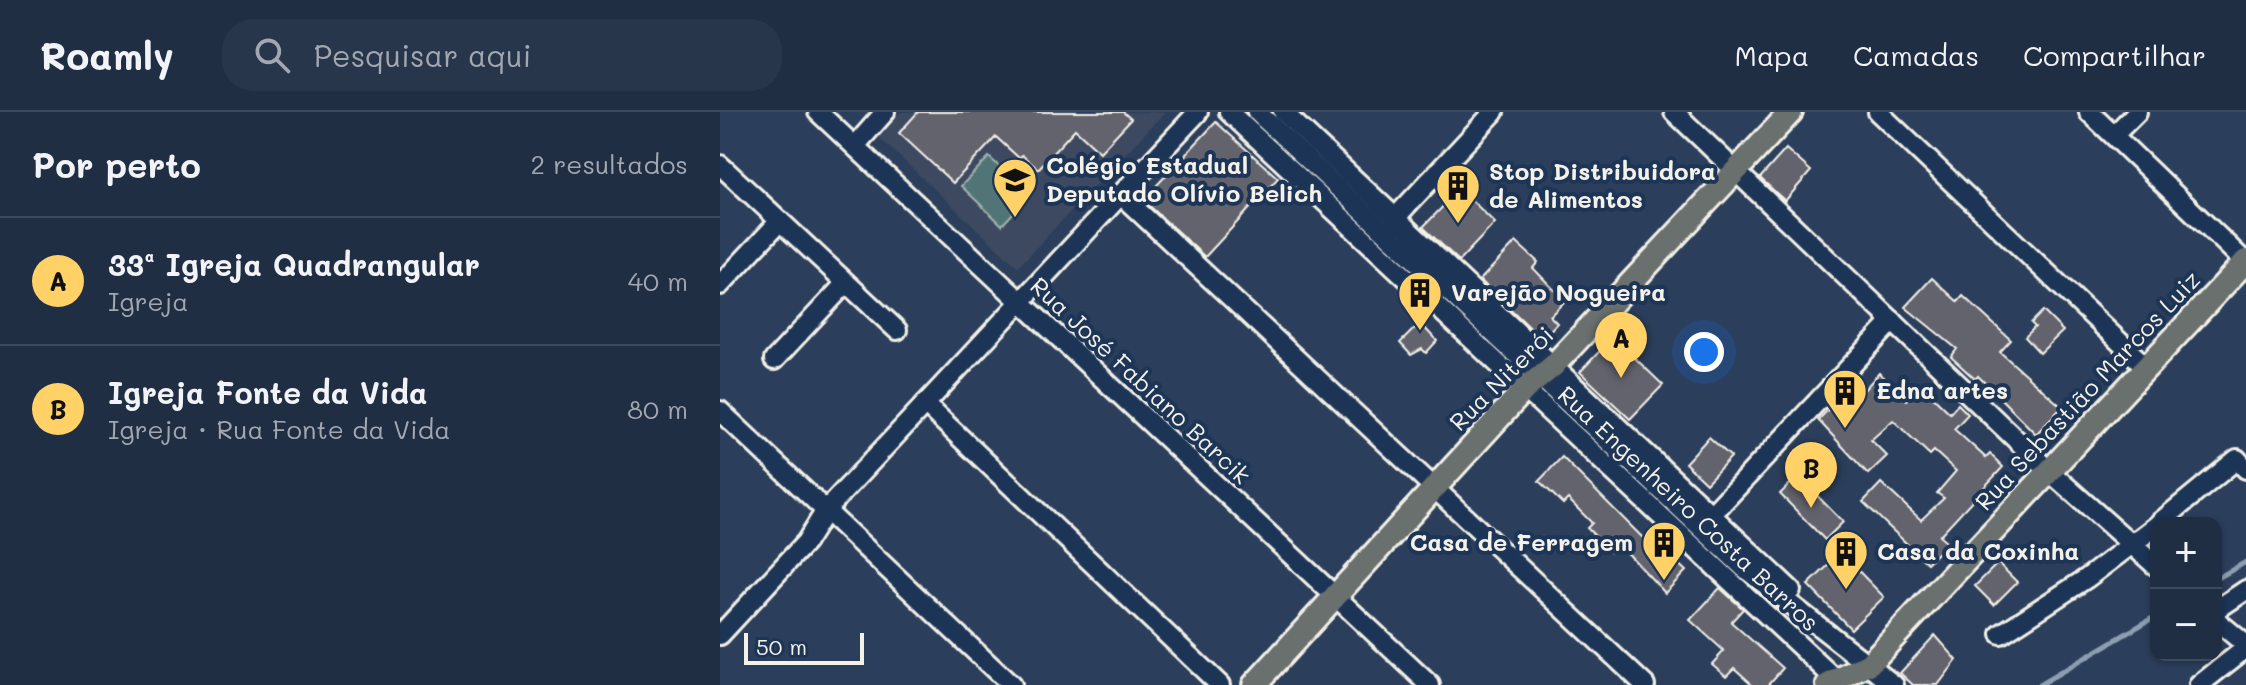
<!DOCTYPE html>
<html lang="pt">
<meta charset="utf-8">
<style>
body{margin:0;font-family:Mali,sans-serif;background:#28364b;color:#f1f3f6}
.controls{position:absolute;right:24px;bottom:24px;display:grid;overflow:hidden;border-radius:16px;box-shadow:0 2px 6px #0004}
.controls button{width:72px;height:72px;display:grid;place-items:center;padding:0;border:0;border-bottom:2px solid #3d4a5d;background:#202e44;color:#f1f3f6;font:40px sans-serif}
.scale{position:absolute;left:24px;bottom:20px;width:120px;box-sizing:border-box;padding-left:8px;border:4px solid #f4f1e8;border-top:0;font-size:22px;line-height:28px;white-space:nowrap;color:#f4f1e8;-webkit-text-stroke:6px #1d3557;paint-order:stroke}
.you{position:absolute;left:984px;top:240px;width:28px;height:28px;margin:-20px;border:6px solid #fff;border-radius:50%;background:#1a73e8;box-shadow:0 0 0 12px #1a73e833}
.badge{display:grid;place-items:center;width:52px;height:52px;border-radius:50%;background:#ffd166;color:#111;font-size:26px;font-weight:700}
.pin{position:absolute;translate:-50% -66px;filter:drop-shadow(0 2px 4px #0008)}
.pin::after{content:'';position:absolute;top:42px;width:28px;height:24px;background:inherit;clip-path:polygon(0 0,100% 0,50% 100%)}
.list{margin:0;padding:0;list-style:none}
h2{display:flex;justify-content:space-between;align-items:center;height:104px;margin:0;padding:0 32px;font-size:34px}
h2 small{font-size:26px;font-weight:400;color:#a2a8b2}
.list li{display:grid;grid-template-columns:52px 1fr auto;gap:24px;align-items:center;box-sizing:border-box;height:128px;padding:0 32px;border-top:2px solid #3d4a5d}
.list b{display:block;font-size:30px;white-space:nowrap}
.list p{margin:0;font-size:26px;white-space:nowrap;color:#a2a8b2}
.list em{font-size:26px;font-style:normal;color:#a2a8b2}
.icon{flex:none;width:44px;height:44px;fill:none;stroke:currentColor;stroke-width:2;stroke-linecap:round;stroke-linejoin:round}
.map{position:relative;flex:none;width:1526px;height:573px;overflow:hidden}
header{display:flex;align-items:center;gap:48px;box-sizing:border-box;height:112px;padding:0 40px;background:#202e44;border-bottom:2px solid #3d4a5d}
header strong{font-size:38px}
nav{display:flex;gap:44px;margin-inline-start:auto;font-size:28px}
.search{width:560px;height:72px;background:#28364b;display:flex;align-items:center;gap:20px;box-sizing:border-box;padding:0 28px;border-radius:32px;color:#a2a8b2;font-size:30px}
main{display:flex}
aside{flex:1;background:#202e44}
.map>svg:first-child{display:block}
.built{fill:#3c4960}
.green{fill:#517576;stroke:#a2b3af;stroke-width:2}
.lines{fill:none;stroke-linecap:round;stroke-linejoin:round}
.stream{stroke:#8c9eb0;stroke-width:5}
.building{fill:#64636d;stroke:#f4f1e8;stroke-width:2}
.minor-casing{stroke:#f4f1e8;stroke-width:24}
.major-casing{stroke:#f4f1e8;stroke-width:28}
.minor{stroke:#1d3557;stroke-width:18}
.major{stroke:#6b706d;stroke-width:22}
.labels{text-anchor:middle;stroke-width:8;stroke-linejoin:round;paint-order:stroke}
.poi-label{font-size:24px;font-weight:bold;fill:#f4f1e8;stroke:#1d3557;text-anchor:start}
.street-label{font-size:24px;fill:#f4f1e8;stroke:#1d3557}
</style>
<header>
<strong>Roamly</strong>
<div class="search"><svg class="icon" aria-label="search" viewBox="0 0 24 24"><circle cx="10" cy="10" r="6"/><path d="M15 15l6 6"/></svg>Pesquisar aqui</div>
<nav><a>Mapa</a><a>Camadas</a><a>Compartilhar</a></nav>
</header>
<main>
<aside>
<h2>Por perto<small>2 resultados</small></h2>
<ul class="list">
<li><span class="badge">A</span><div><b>33ª Igreja Quadrangular</b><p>Igreja</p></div><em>40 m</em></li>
<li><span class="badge">B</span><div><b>Igreja Fonte da Vida</b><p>Igreja · Rua Fonte da Vida</p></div><em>80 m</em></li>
</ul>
</aside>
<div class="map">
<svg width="1526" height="573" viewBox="0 0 1526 573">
<rect width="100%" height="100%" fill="#2b3e5b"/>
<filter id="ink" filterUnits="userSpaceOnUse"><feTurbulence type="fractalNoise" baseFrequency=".0125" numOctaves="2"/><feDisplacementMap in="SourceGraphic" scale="16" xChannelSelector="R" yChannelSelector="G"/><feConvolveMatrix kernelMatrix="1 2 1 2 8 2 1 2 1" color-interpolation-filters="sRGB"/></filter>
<g filter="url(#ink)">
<!-- built -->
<polygon class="built" points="180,0 445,0 298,155 157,24"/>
<!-- green -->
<polygon class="green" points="269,45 310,83 282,113 241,74"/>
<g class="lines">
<!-- stream -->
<g class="stream">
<polyline points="1496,467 1526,450"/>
<polyline points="1319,573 1436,504"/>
</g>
</g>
<!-- building -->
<g class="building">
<polygon points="198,0 403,0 411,7 380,40 355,17 318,57 302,43 299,46 276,25 233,71 179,21"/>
<polygon points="496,10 558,66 485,145 423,88"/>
<polygon points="1066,37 1091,59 1065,89 1040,66"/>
<polygon points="740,77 775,111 739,149 703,115"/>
<polygon points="796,130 818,150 813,156 845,189 830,204 837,211 822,227 760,168"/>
<polygon points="1212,166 1238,190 1243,184 1291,228 1280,240 1342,295 1316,322 1258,264 1255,267 1231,245 1237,237 1185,195"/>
<polygon points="1323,199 1343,219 1320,241 1305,225 1315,215 1311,211"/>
<polygon points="700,211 717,229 706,241 702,237 691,243 680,231"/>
<polygon points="893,225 943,273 910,307 860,260"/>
<polygon points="1159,261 1187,288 1201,273 1230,301 1238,292 1248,302 1234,317 1266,346 1270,342 1283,355 1219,424 1227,431 1207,451 1143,390 1161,371 1201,408 1224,386 1217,381 1236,359 1214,339 1210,343 1173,308 1151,328 1167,344 1148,362 1098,308 1134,272 1142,280"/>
<polygon points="989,325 1011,345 986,371 965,351"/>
<polygon points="842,345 939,442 943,438 966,459 945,481 899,432 891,440 867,416 872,411 848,387 843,392 819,369"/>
<polygon points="1078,364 1123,410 1105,428 1060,382"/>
<polygon points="1121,441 1164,485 1131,517 1088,473"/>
<polygon points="1278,451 1297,470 1274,493 1255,474"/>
<polygon points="1000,476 1023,497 1011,510 1063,556 1048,573 1033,573 1014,556 1006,564 992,552 1004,539 970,508"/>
<polygon points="1215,523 1237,548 1218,573 1193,573 1180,561"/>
</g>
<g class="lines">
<!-- minor casing -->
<g class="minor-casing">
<g id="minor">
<polyline points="98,0 710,573"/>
<polyline points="509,0 1115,567"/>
<polyline points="537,0 1023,455 1174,573"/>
<polyline points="563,0 1071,478"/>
<polyline points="954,0 1329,359 1436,454"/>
<polyline points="1158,0 1426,255"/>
<polyline points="1369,0 1526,151"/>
<polyline points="1394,23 1417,0"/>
<polyline points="135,34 165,0"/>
<polyline points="0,53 177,218"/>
<polyline points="401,83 925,573"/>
<polyline points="675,106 774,0"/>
<polyline points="0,173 60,109"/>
<polyline points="54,248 126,171"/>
<polyline points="205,292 500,573"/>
<polyline points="0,299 291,573"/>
<polyline points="991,403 1173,209"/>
<polyline points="1439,411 1517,347 1526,357"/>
<polyline points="1496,498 1526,478"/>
<polyline points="1496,508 1526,533"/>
<polyline points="1281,522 1367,466 1436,414"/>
<polyline points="0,523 86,430 106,398 478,0"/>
<polyline points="1479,573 1526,536"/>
</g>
</g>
<!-- major casing -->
<g class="major-casing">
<g id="major">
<polyline points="534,573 805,277 833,254 1071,0"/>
<polyline points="1108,573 1149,552 1526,149"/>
</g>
</g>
<!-- minor -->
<use href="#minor" class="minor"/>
<!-- major -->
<use href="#major" class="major"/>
</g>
</g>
<!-- icons -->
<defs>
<g id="school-pin" transform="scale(2.3)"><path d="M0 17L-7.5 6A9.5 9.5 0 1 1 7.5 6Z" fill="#ffd166" stroke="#1d3557"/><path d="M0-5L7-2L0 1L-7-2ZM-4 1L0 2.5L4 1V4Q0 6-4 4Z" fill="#111"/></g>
<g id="building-pin" transform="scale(2.3)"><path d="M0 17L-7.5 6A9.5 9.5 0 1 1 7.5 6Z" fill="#ffd166" stroke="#1d3557"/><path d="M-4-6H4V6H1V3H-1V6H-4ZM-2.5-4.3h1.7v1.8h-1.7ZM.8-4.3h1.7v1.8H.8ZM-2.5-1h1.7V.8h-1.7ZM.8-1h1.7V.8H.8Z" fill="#111"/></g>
</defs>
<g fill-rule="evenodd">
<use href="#school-pin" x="295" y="68"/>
<use href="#building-pin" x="738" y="74"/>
<use href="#building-pin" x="700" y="181"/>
<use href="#building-pin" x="1125" y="279"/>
<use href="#building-pin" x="944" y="431"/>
<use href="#building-pin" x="1126" y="440"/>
</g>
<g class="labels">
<!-- poi labels -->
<g class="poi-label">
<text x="326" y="62">Colégio Estadual<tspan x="326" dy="28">Deputado Olívio Belich</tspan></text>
<text x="769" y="68">Stop Distribuidora<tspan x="769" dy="28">de Alimentos</tspan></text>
<text x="731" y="189">Varejão Nogueira</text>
<text x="1156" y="287">Edna artes</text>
<text x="913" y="439" text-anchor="end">Casa de Ferragem</text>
<text x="1157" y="448">Casa da Coxinha</text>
</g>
<!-- street labels -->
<g class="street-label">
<text transform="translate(782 267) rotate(-45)" y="8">Rua Niterói</text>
<text transform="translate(420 269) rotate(43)" y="8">Rua José Fabiano Barcik</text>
<text transform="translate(1368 279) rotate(-47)" y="8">Rua Sebastião Marcos Luiz</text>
<text transform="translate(968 397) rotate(43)" y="8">Rua Engenheiro Costa Barros</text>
</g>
</g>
</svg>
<div class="controls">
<button>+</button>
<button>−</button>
</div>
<div class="scale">50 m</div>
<div class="you"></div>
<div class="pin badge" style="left:901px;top:266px">A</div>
<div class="pin badge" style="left:1091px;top:396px">B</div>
</div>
</main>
